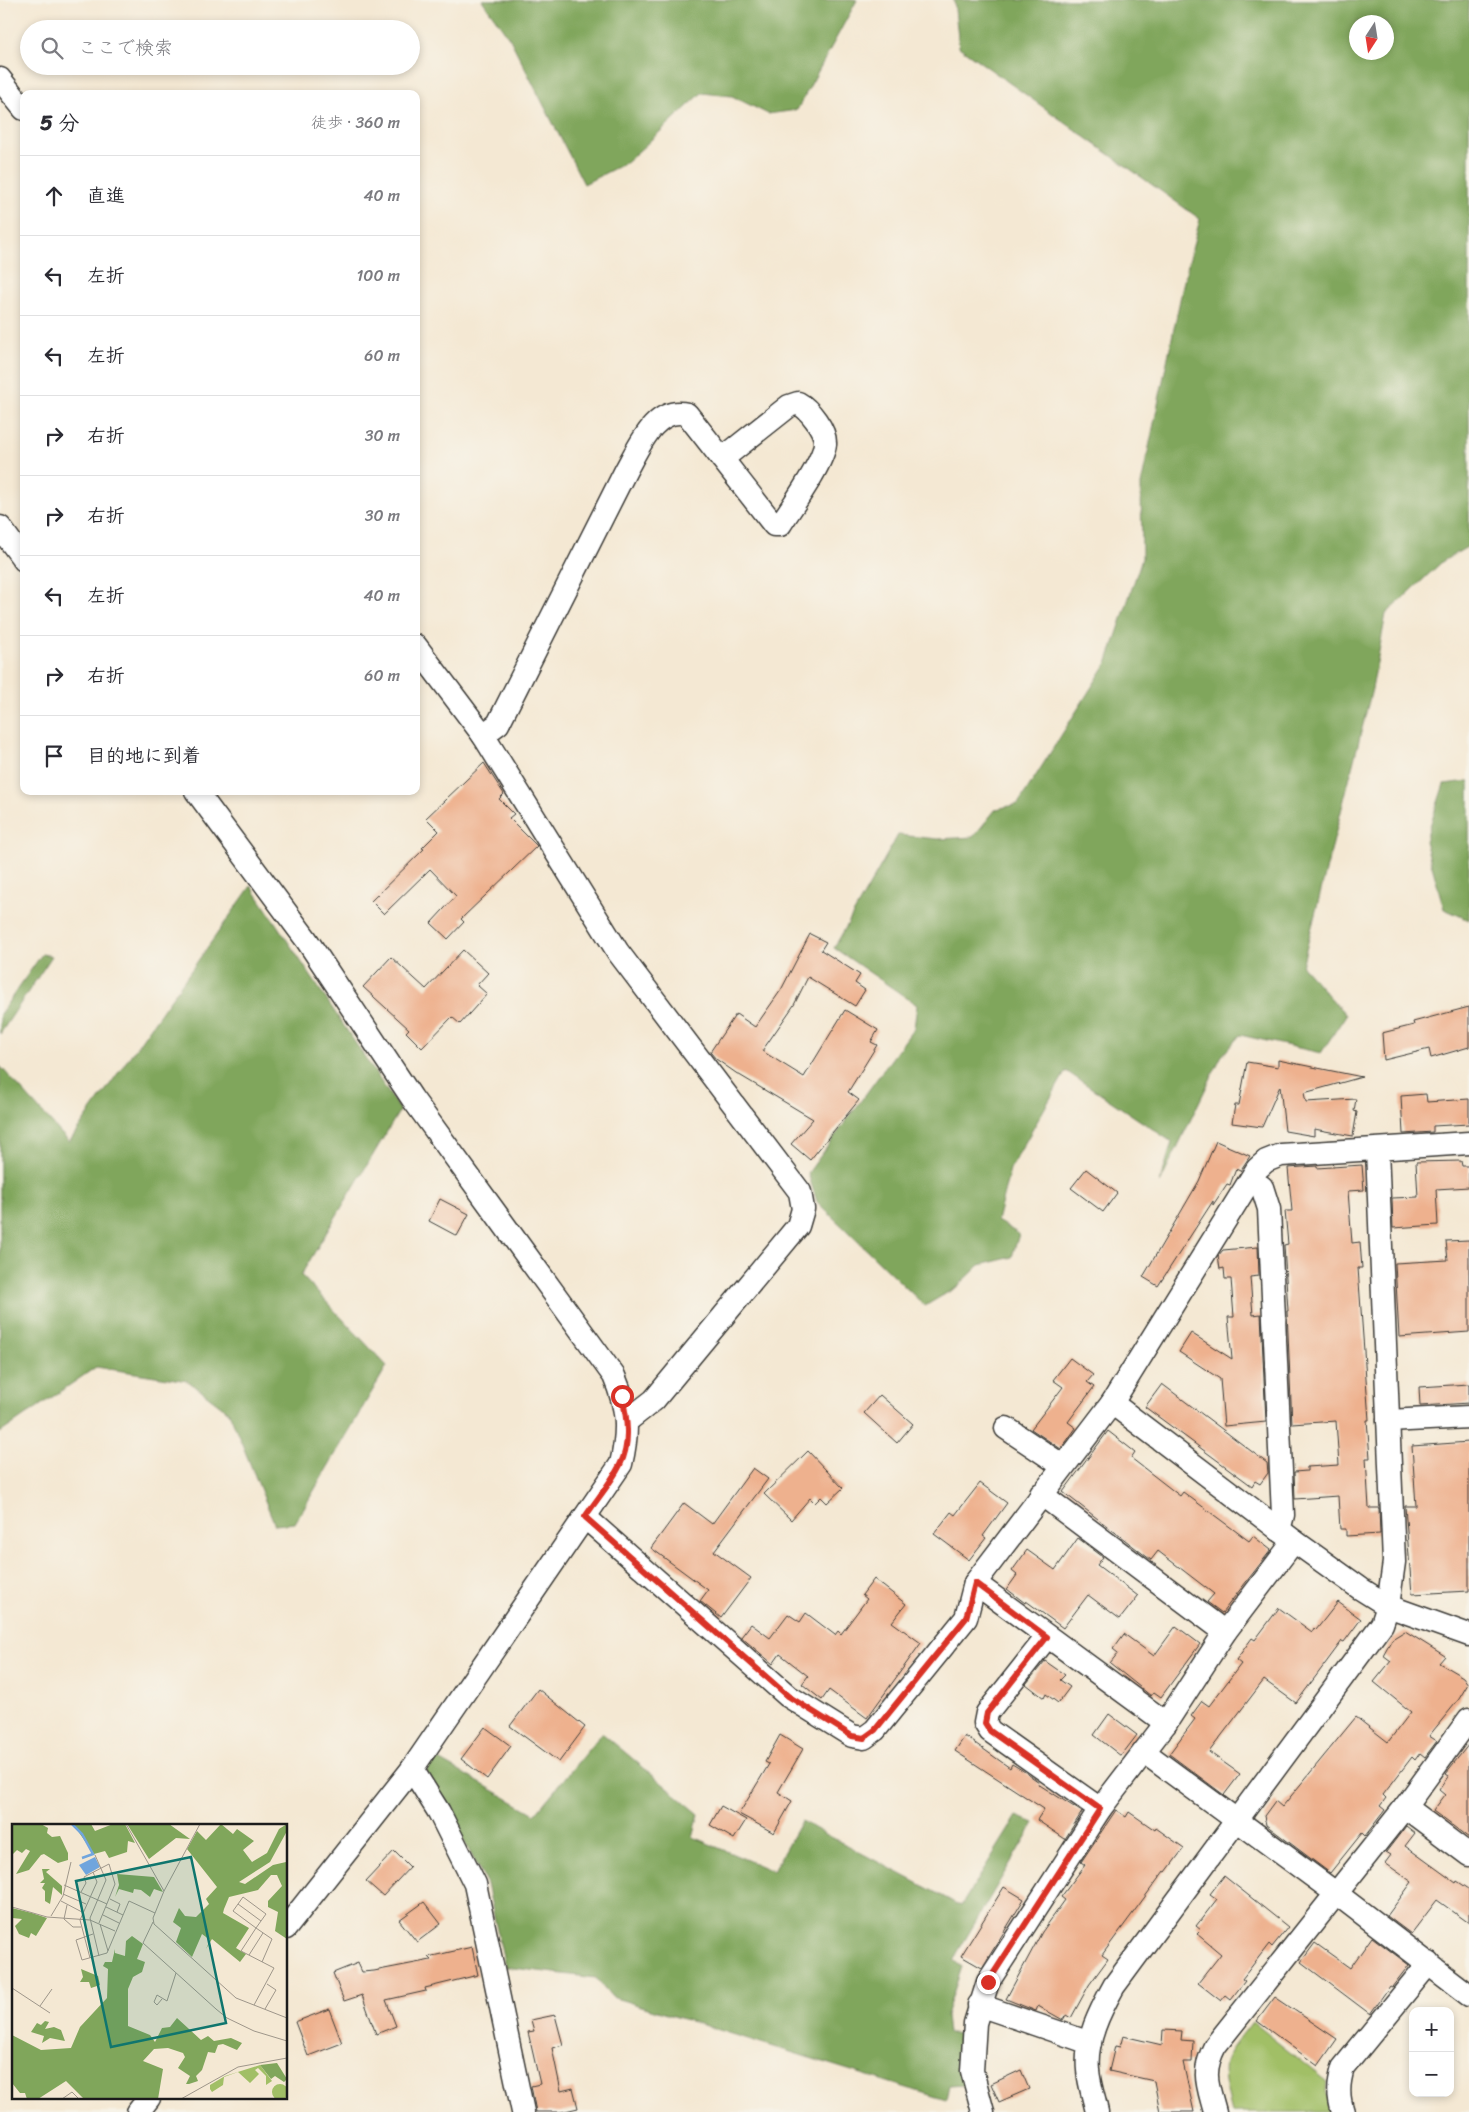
<!DOCTYPE html>
<html lang="ja">
<meta charset="utf-8">
<style>
body{margin:0;font-family:Sriracha,"Klee One",sans-serif;background:#f7f7f7;color:#2b2b33}
.controls{position:absolute;right:15px;bottom:15px;display:grid;overflow:hidden;border-radius:10px;box-shadow:0 2px 8px #0003}
.controls button{width:45px;height:45px;display:grid;place-items:center;padding:0;border:0;border-bottom:1px solid #e1e1e2;background:#fff;color:#2b2b33;font:25px sans-serif}
.compass{position:absolute;left:1349px;top:15px;width:45px;height:45px;border-radius:50%;background:#fff;box-shadow:0 2px 8px #0003;rotate:192deg}
.stop{position:absolute;width:15px;height:15px;margin:-11px;border:4px solid #d93025;border-radius:50%;background:#fff}
.stop.end{background:#d93025;border-color:#fff;box-shadow:0 1px 5px #0008}
.list{margin:0;padding:0;list-style:none}
h2{display:flex;justify-content:space-between;align-items:center;height:65px;margin:0;padding:0 20px;font-size:21px}
h2 small{font-size:16px;font-weight:400;color:#7c7c81}
.list li{display:grid;grid-template-columns:32px 1fr auto;gap:15px;align-items:center;box-sizing:border-box;height:80px;padding:0 20px;border-top:1px solid #e1e1e2}
.list b{display:block;font-size:19px;white-space:nowrap}
.list em{font-size:16px;font-style:normal;color:#7c7c81}
.icon{flex:none;width:28px;height:28px;fill:none;stroke:currentColor;stroke-width:2;stroke-linecap:round;stroke-linejoin:round}
.map{position:relative;flex:none;width:1469px;height:2112px;overflow:hidden}
.search{position:absolute;background:#fff;box-shadow:0 2px 8px #0003;left:20px;top:20px;width:400px;height:55px;display:flex;align-items:center;gap:12px;box-sizing:border-box;padding:0 18px;border-radius:28px;color:#7c7c81;font-size:19px}
.panel{position:absolute;background:#fff;box-shadow:0 2px 8px #0003;left:20px;top:90px;width:400px;height:705px;border-radius:10px}
.map>svg:first-child{display:block}
.green{fill:#a1bf66;stroke:#5e6e41}
.forest{fill:#80a65b;stroke:#4e613c;fill-rule:evenodd}
.building{fill:#eeb18e}
.lines{fill:none;stroke-linecap:round;stroke-linejoin:round}
.minor-casing{stroke:#3c3b37;stroke-width:25}
.minor{stroke:#fff;stroke-width:22}
.route{stroke:#d93025;stroke-width:6}
.inset-river{fill:none;stroke:#70a5dd;stroke-width:2.5}
.inset-road{fill:none;stroke:#9e968a;stroke-width:1}
.view{fill:#0f766e;fill-opacity:0.15;stroke:#0f766e;stroke-width:2.5}
.inset-edge{fill:none;stroke:#1c1c1c;stroke-width:2.5}
</style>
<div class="map">
<svg width="1469" height="2112" viewBox="0 0 1469 2112">
<rect width="100%" height="100%" fill="#f7f3e8"/>
<filter id="ink" filterUnits="userSpaceOnUse"><feTurbulence type="fractalNoise" baseFrequency=".02" numOctaves="2"/><feDisplacementMap in="SourceGraphic" scale="10" xChannelSelector="R" yChannelSelector="G"/><feConvolveMatrix kernelMatrix="1 2 1 2 8 2 1 2 1" color-interpolation-filters="sRGB"/></filter>
<filter id="wash" filterUnits="userSpaceOnUse"><feTurbulence type="fractalNoise" baseFrequency=".0096" numOctaves="4" result="noise"/><feDisplacementMap in="SourceGraphic" scale="20" xChannelSelector="R" yChannelSelector="G"/><feGaussianBlur stdDeviation="1.12" result="paint"/><feColorMatrix in="noise" values="0 0 0 0 0 0 0 0 0 0 0 0 0 0 0 0 0 1.4 0 .05"/><feComposite in="paint" operator="in"/></filter>
<g filter="url(#wash)">
<rect width="100%" height="100%" fill="#f4e8d3"/>
<!-- green -->
<path class="green" d="M1252,2022l75,60 -1,9 6,21h-100c-13,-51 -12,-49 20,-90z"/>
<!-- forest -->
<g class="forest">
<polygon points="482,0 857,0 797,110 768,114 732,96 702,93 627,162 584,184 510,39"/>
<path d="M954,0h515v546l-26,15 -57,53 -14,75 -70,277 44,49 -25,38 -81,-18 -19,22 -61,126 12,-41 -106,-71 -56,98 -13,52 22,13 -7,23 -32,8 -23,22 -32,19 -108,-104 -9,-29 106,-145 3,-23 -83,-57 64,-113 40,4 35,-2 23,-28 22,-5 90,-143 34,-103 -1,-73 44,-209 15,-57 -241,-172zM1386,22v30h-30v-30z"/>
<polygon points="1469,781 1469,920 1444,909 1425,841 1444,784"/>
<polygon points="251,886 400,1110 301,1275 387,1366 295,1523 275,1525 229,1412 188,1381 96,1367 0,1433 0,1066 69,1142"/>
<polygon points="42,954 52,956 0,1034 0,1014"/>
<polygon points="602,1733 699,1814 693,1837 773,1871 801,1821 961,1906 1017,1816 1034,1823 953,1960 962,1967 946,2015 948,2033 963,2036 965,2085 949,2086 946,2100 612,1997 596,1978 505,1967 487,1884 426,1771 434,1757 535,1814"/>
</g>
<g id="blocks">
<!-- building -->
<g class="building">
<polygon points="484,763 504,794 499,799 514,814 509,818 537,846 461,919 464,922 448,939 431,923 456,896 430,869 384,914 371,901 424,849 422,848 439,831 426,818"/>
<polygon points="810,934 826,942 821,950 860,975 855,983 865,990 855,1006 808,977 794,1005 762,1051 804,1077 845,1010 878,1030 871,1042 877,1045 848,1092 859,1100 810,1160 791,1144 813,1119 736,1073 716,1059 710,1052 736,1014 755,1027 781,990"/>
<polygon points="463,950 488,973 477,985 487,994 460,1024 452,1017 422,1048 406,1032 409,1029 363,987 391,957 426,989"/>
<polygon points="1469,1007 1469,1047 1431,1058 1429,1049 1384,1060 1382,1033 1414,1025 1413,1022"/>
<polygon points="1278,1060 1362,1077 1304,1093 1306,1102 1356,1099 1354,1111 1357,1112 1353,1136 1314,1129 1314,1136 1285,1131 1280,1086 1262,1127 1232,1123 1235,1105 1239,1105 1247,1062 1278,1067"/>
<polygon points="1426,1094 1427,1102 1469,1099 1469,1124 1433,1126 1433,1132 1403,1134 1401,1096"/>
<polygon points="1216,1141 1250,1156 1240,1171 1236,1169 1230,1185 1227,1184 1213,1205 1213,1201 1158,1286 1143,1277 1199,1181"/>
<polygon points="1461,1161 1462,1166 1469,1166 1469,1187 1436,1189 1438,1225 1393,1228 1392,1198 1418,1197 1416,1162"/>
<polygon points="1362,1165 1364,1190 1348,1191 1352,1243 1360,1242 1362,1268 1358,1268 1369,1420 1367,1420 1370,1458 1366,1458 1369,1508 1379,1508 1380,1534 1346,1536 1346,1529 1340,1529 1338,1496 1295,1499 1294,1472 1307,1471 1307,1467 1339,1465 1336,1421 1292,1424 1287,1311 1288,1311 1284,1245 1288,1244 1285,1211 1292,1211 1288,1168 1317,1166 1317,1168"/>
<polygon points="1086,1169 1117,1193 1103,1212 1071,1188"/>
<polygon points="440,1199 469,1214 457,1236 429,1221"/>
<polygon points="1469,1240 1469,1332 1399,1337 1395,1263 1448,1260 1446,1241"/>
<polygon points="1258,1247 1259,1276 1250,1277 1253,1315 1261,1314 1266,1422 1224,1426 1220,1379 1179,1352 1191,1333 1232,1359 1228,1317 1234,1317 1231,1279 1225,1279 1224,1268 1220,1269 1218,1256 1223,1250"/>
<polygon points="1070,1358 1093,1375 1087,1382 1094,1387 1068,1422 1076,1428 1061,1449 1031,1429 1063,1387 1053,1380"/>
<polygon points="1162,1384 1267,1463 1268,1473 1260,1484 1255,1481 1252,1486 1145,1407"/>
<polygon points="1469,1384 1469,1403 1420,1406 1419,1387"/>
<polygon points="880,1395 913,1424 897,1443 864,1413"/>
<polygon points="1108,1431 1135,1452 1131,1458 1180,1496 1183,1492 1249,1541 1253,1536 1271,1550 1222,1613 1207,1602 1214,1594 1158,1551 1151,1560 1063,1492"/>
<polygon points="1469,1442 1469,1591 1412,1594 1405,1506 1416,1506 1412,1446"/>
<polygon points="808,1451 843,1488 827,1503 821,1497 815,1503 810,1498 791,1520 764,1494"/>
<polygon points="753,1468 768,1479 714,1551 751,1578 721,1618 700,1601 708,1590 651,1548 684,1503 712,1524"/>
<polygon points="980,1483 1007,1503 983,1536 986,1538 969,1560 934,1534 951,1512 955,1515"/>
<polygon points="1078,1538 1103,1557 1097,1565 1138,1596 1120,1619 1088,1595 1063,1628 1026,1601 1025,1603 1007,1589 1017,1575 1012,1571 1027,1550 1055,1570"/>
<polygon points="874,1579 906,1604 892,1622 921,1643 867,1718 829,1690 822,1700 802,1684 808,1676 780,1654 773,1664 741,1637 751,1624 770,1638 788,1614 800,1622 806,1613 835,1635 838,1631 841,1634 867,1599 862,1595"/>
<polygon points="1338,1602 1361,1619 1344,1642 1342,1641 1296,1703 1264,1680 1209,1752 1240,1774 1224,1795 1169,1754 1195,1719 1191,1716 1202,1701 1209,1706 1241,1664 1236,1660 1252,1638 1255,1640 1279,1608 1312,1632 1314,1628 1316,1630"/>
<polygon points="1176,1626 1200,1644 1161,1697 1154,1692 1151,1696 1110,1663 1118,1653 1113,1649 1124,1634 1154,1656"/>
<polygon points="1405,1631 1445,1656 1439,1663 1463,1677 1468,1684 1459,1699 1429,1736 1437,1741 1425,1757 1420,1753 1415,1760 1412,1757 1383,1795 1386,1798 1380,1806 1385,1810 1365,1836 1362,1833 1330,1873 1266,1825 1264,1816 1275,1801 1282,1807 1356,1717 1388,1742 1411,1712 1374,1682 1391,1661 1383,1655 1392,1639"/>
<polygon points="1045,1661 1065,1675 1060,1680 1070,1687 1058,1703 1046,1694 1044,1698 1026,1684"/>
<polygon points="538,1689 585,1727 559,1762 510,1726"/>
<polygon points="1109,1714 1137,1735 1121,1756 1094,1735"/>
<polygon points="485,1727 511,1746 487,1779 461,1759"/>
<polygon points="780,1735 803,1749 778,1792 792,1801 774,1833 739,1814 769,1764 765,1762"/>
<polygon points="965,1736 1010,1768 1012,1764 1022,1770 1039,1782 1038,1784 1082,1812 1065,1839 1037,1820 1044,1809 955,1751"/>
<polygon points="1469,1744 1469,1838 1433,1811 1445,1795 1439,1790 1449,1775 1446,1773"/>
<polygon points="721,1806 746,1820 734,1839 710,1825"/>
<polygon points="1116,1810 1126,1817 1129,1812 1155,1830 1156,1828 1184,1848 1166,1872 1164,1871 1102,1955 1108,1959 1089,1985 1071,2018 1066,2015 1063,2020 1038,2006 1036,2011 1006,1999 1042,1932 1065,1900 1061,1897 1085,1865 1081,1862"/>
<polygon points="1406,1826 1415,1833 1405,1846 1456,1883 1457,1881 1469,1889 1469,1923 1437,1900 1411,1934 1387,1916 1412,1882 1385,1863 1391,1855 1386,1852"/>
<polygon points="394,1851 410,1867 383,1896 366,1881"/>
<polygon points="1224,1876 1288,1927 1272,1947 1269,1944 1242,1979 1245,1981 1231,1999 1226,1995 1221,2001 1198,1983 1221,1954 1197,1934 1201,1930 1196,1926 1217,1899 1210,1894"/>
<polygon points="1004,1887 1024,1899 982,1968 961,1956"/>
<polygon points="424,1902 441,1924 417,1942 399,1920"/>
<polygon points="1372,1937 1409,1965 1392,1987 1390,1986 1370,2014 1301,1962 1315,1943 1350,1968"/>
<polygon points="472,1947 478,1975 425,1988 426,1991 386,2000 396,2026 376,2034 362,1995 344,2001 333,1973 358,1963 362,1972 374,1971 431,1960 428,1957"/>
<polygon points="1275,1997 1337,2039 1318,2066 1257,2021"/>
<polygon points="329,2009 342,2043 308,2056 295,2022"/>
<polygon points="555,2015 563,2045 552,2048 561,2091 573,2088 578,2108 561,2112 536,2112 531,2086 540,2084 528,2032 534,2031 531,2020"/>
<polygon points="1163,2030 1182,2031 1181,2040 1193,2041 1192,2062 1183,2062 1194,2112 1160,2112 1154,2081 1109,2071 1115,2046 1120,2047 1123,2036 1162,2045"/>
<polygon points="1021,2070 1029,2089 999,2102 991,2084"/>
</g>
</g>
</g>
<g filter="url(#ink)">
<use href="#blocks" fill-opacity="0" stroke="#3c3b37" stroke-width="1"/>
<g class="lines">
<!-- minor casing -->
<g class="minor-casing">
<g id="minor">
<polyline points="0,79 24,109"/>
<polyline points="0,527 24,560"/>
<polyline points="416,646 483,735 618,952 800,1192 803,1209 798,1226 654,1400 627,1421"/>
<path d="M483,735l15,-11 128,-254c13,-23 29,-64 61,-56l87,111h6c12,-19 43,-61 45,-81 1,-14 -16,-35 -27,-41l-9,3 -67,53"/>
<path d="M196,791l110,148 106,159 202,278c14,33 15,54 7,88l-209,305 -126,159"/>
<polyline points="1251,1180 1262,1187 1269,1209 1283,1515 1279,1530"/>
<polyline points="1112,1403 1294,1541 1361,1589 1388,1606 1469,1635"/>
<polyline points="1388,1421 1469,1417"/>
<polyline points="1006,1428 1063,1466"/>
<polyline points="1041,1494 1225,1632"/>
<polyline points="585,1517 788,1696 852,1736 864,1738 875,1730 966,1618 975,1583 1112,1403 1257,1169 1266,1161 1281,1155 1469,1143"/>
<polyline points="975,1583 1166,1723"/>
<polyline points="1047,1637 987,1713 985,1723 990,1731 1100,1809"/>
<polyline points="1144,1752 1337,1894 1469,1995"/>
<polyline points="412,1769 439,1812 475,1884 523,2112"/>
<polyline points="1405,1807 1469,1855"/>
<polyline points="979,2005 1090,2043"/>
<polyline points="138,2112 149,2098"/>
<polyline points="983,2112 972,2071 975,2023 988,1982 1100,1809 1166,1723 1225,1632 1294,1541"/>
<path d="M1097,2112c-3,-14 -8,-28 -9,-42 -3,-30 12,-59 26,-84l268,-362 6,-18 6,-44 -17,-412"/>
<path d="M1215,2112c-7,-27 -14,-39 0,-66l190,-239 64,-88"/>
<path d="M1343,2112c-5,-16 -5,-27 0,-44l86,-105"/>
</g>
</g>
<!-- minor -->
<use href="#minor" class="minor"/>
</g>
</g>
<g class="lines" filter="url(#ink)">
<!-- route -->
<path class="route" d="M622,1396c5,22 9,48 -2,69 -9,18 -24,35 -35,52l203,179 64,40 12,2 11,-8 91,-112 9,-35 72,54 -60,76 -2,10 5,8 110,78 -112,173"/>
</g>
<!-- overview -->
<g transform="translate(12 1824)">
<rect width="275" height="275" fill="#f4e8d3"/>
<path d="M248,241l12,16 -6,4v-9l-8,-8 -3,2 4,4 -9,9 -12,-11 -14,5 -1,8 -11,7 -2,-3v-4l15,-9zM260 268a8 8 0 1 1 16 0a8 8 0 1 1-16 0Z" fill="#a1bf66"/>
<path d="M0,0h29l7,4 -1,5 5,4 8,-1 8,17v7l-10,3 -14,-9 -3,1 -12,15 -13,4 14,-23 -4,-2 -4,4 -5,-3 -5,5zM61,0h18l4,7 18,-7h12l10,19 -7,-2 -1,11 -18,6 -4,-7 -11,3zM115,0h42l21,15 -14,-1 -27,21zM209,0l12,10 4,-5 17,12 -11,9 9,12 15,-9 12,-24 8,-5v7l-17,31 -31,20 6,2 28,-19 13,-3 1,-15v92l-12,-8 3,-19 -10,-5v-6l14,-15 -5,-11h-6l-13,15 -29,7 -5,12 -1,4 26,15 -13,20 10,6 -6,8 -28,-23 -6,10 4,-9 -8,-6 -10,23 -16,-15 5,-14 -8,-6 6,-14 6,8 11,1 13,-13 -3,-5 11,-12 -30,-38 10,-18 9,9zM30,45h8l-4,3 16,14v9l-9,-8 -3,17 -5,-3v-10l-3,-3 3,-5h-5l4,-4zM105,50l37,3 9,15 -9,-3 -4,8 -9,-7 -7,-1 -1,4 -14,-4 -4,8 4,-12zM0,84l20,5 15,5 -11,18 -5,-3 -2,5 -10,-4 -4,-8 7,-7 -10,-1zM120,112l11,8 -6,15 8,3 -3,10 -9,5 -5,12v37l22,9 5,7 7,-14 8,-1 7,-9 24,22 7,-4 6,5 17,-3 11,5 -5,7 -14,-6 -5,1 -3,8 -7,-1 -6,18 -6,6 2,5 -9,3h-3l4,-8 -12,-8 7,-11 -2,-4 -15,-5 -14,1 -11,12 20,8 -5,30h-74l-18,-18 -28,18h-11l-2,-6h-5l-8,-10v-48l29,15 30,-2 9,-21 27,-29 1,-29 -5,-3 2,-4h7l3,-13v4l10,3 1,-15zM69,145l17,7 2,9 -9,3 -2,-6h-9l3,-5zM33,197l4,1 -4,7 9,-2 7,3 4,11 -15,-3 -8,5 2,-7 -13,-4 6,-9 4,2zM265,239l10,16 -3,3 -9,-6 -4,3 -11,-14z" fill="#80a65b"/>
<path d="M83,33l5,10 -14,8 -7,-10z" fill="#70a5dd"/>
<path class="inset-river" d="M60,0l10,10 11,20 -11,4"/>
<path class="inset-road" d="M114,0l38,67M188,0l-36,67 -11,27 1,6 82,74 51,20M83,31l11,25 -16,38 9,38M52,61l43,19M69,68l5,-9 -2,-6 25,-13 6,20 -16,39M51,70l23,10M231,73l23,17 -10,14 -23,-17zM98,75l10,5 -3,8M49,77l21,11M226,80l23,17M55,81l-3,14 9,8h8M0,83l35,10 43,3 25,11M94,83l17,8M91,91l16,8M39,92l12,-20 8,-34M141,98l-10,21 73,66 11,9 27,13 33,10M88,100l8,27M81,110l-17,6 6,20 25,-7 22,-52 26,12M237,131l14,-22M78,134l-10,-38 17,-38 -4,-10M0,164l38,25M150,175l-5,6 -3,-3 3,-7 10,6 9,-28M242,181l20,-37 -33,-17 15,-23 16,11 -10,23M28,182l12,-17M253,185l11,-19 -9,-6M50,275l10,-7 7,7M169,275l57,-32 49,-9"/>
<path class="view" d="M179,33l35,166 -115,24 -35,-166z"/>
<rect width="275" height="275" class="inset-edge"/>
</g>
</svg>
<div class="controls">
<button>+</button>
<button>−</button>
</div>
<svg class="compass" viewBox="-18 -18 36 36"><path d="M0-13l5 13h-10z" fill="#e53935"/><path d="M0 13l5-13h-10z" fill="#7c7c81"/></svg>
<div class="stop" style="left:622px;top:1396px"></div>
<div class="stop end" style="left:988px;top:1982px"></div>
<div class="search"><svg class="icon" aria-label="search" viewBox="0 0 24 24"><circle cx="10" cy="10" r="6"/><path d="M15 15l6 6"/></svg>ここで検索</div>
<section class="panel">
<h2>5 分<small>徒歩 · 360 m</small></h2>
<ul class="list">
<li><svg class="icon" aria-label="ahead" viewBox="0 0 24 24"><path d="M12 20V5M6 11l6-6 6 6"/></svg><div><b>直進</b></div><em>40 m</em></li>
<li><svg class="icon" aria-label="left" viewBox="0 0 24 24"><path d="M17 20v-9H6M10 6l-5 5 5 5"/></svg><div><b>左折</b></div><em>100 m</em></li>
<li><svg class="icon" aria-label="left" viewBox="0 0 24 24"><path d="M17 20v-9H6M10 6l-5 5 5 5"/></svg><div><b>左折</b></div><em>60 m</em></li>
<li><svg class="icon" aria-label="right" viewBox="0 0 24 24"><path d="M7 20v-9h11M14 6l5 5-5 5"/></svg><div><b>右折</b></div><em>30 m</em></li>
<li><svg class="icon" aria-label="right" viewBox="0 0 24 24"><path d="M7 20v-9h11M14 6l5 5-5 5"/></svg><div><b>右折</b></div><em>30 m</em></li>
<li><svg class="icon" aria-label="left" viewBox="0 0 24 24"><path d="M17 20v-9H6M10 6l-5 5 5 5"/></svg><div><b>左折</b></div><em>40 m</em></li>
<li><svg class="icon" aria-label="right" viewBox="0 0 24 24"><path d="M7 20v-9h11M14 6l5 5-5 5"/></svg><div><b>右折</b></div><em>60 m</em></li>
<li><svg class="icon" aria-label="arrive" viewBox="0 0 24 24"><path d="M6 21V4h12l-3 4 3 4H6"/></svg><div><b>目的地に到着</b></div></li>
</ul>
</section>
</div>
